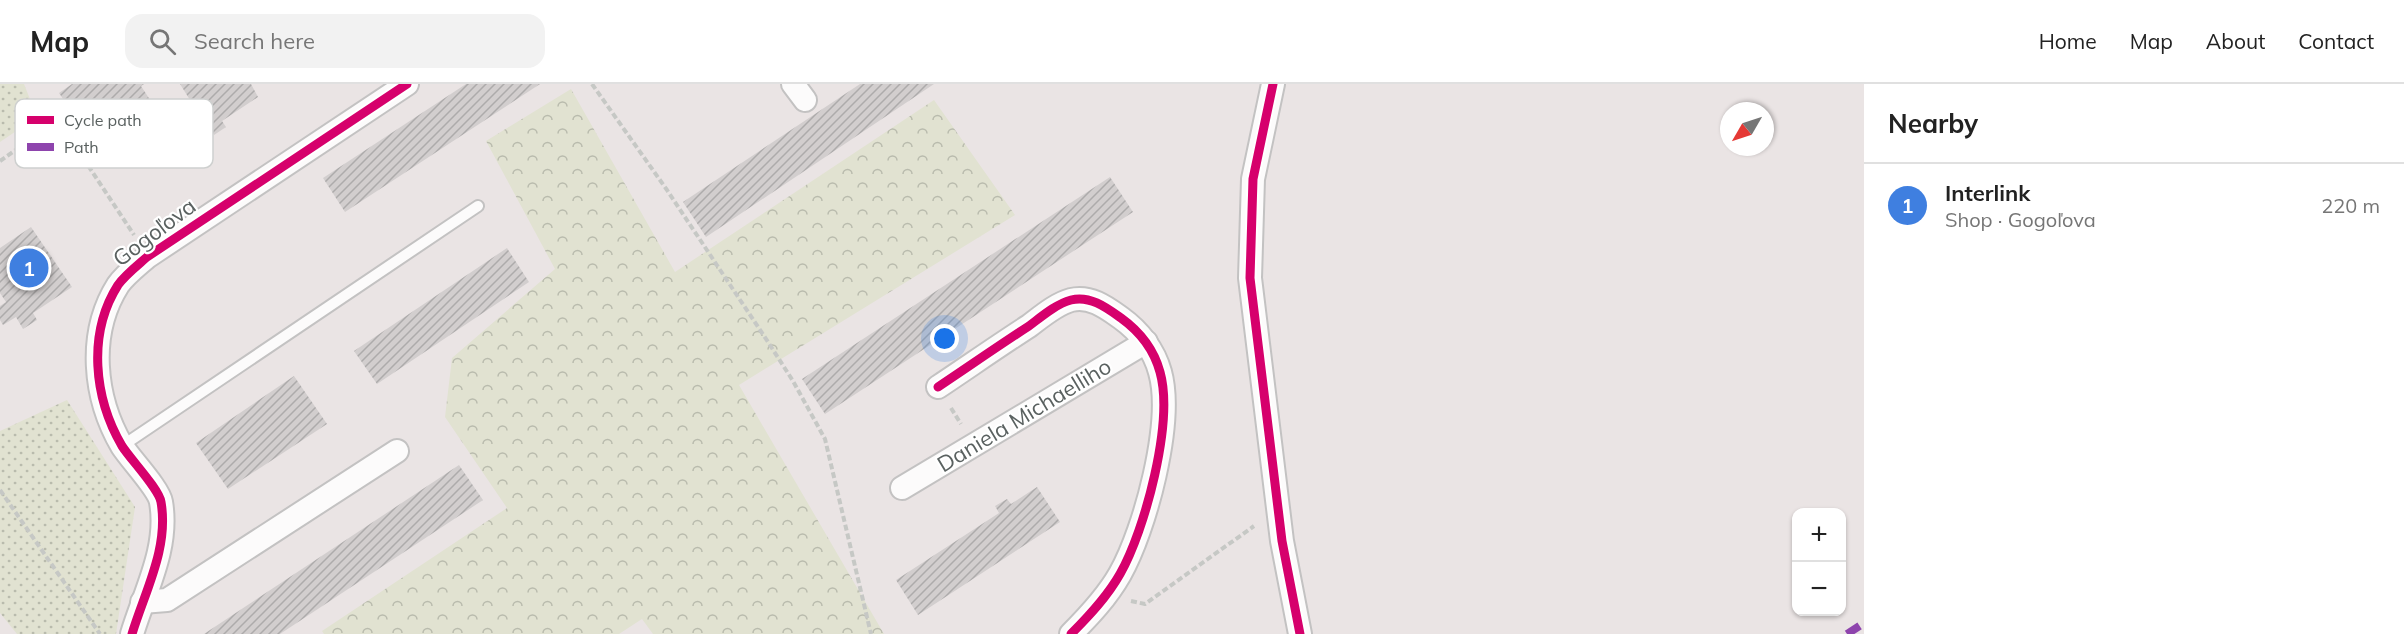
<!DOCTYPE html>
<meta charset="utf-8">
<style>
body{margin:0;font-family:Mulish,sans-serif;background:#f2f2f2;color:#222}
.controls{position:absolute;right:18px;bottom:18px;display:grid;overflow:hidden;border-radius:12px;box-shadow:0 2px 4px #0004}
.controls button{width:54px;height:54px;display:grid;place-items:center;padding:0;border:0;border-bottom:2px solid #e0e0e0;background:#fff;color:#222;font:30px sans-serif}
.compass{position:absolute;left:1720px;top:18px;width:54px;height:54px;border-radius:50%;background:#fff;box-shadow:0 2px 4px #0004;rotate:231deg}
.you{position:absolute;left:945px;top:255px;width:21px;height:21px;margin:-15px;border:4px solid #fff;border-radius:50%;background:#1a73e8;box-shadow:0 0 0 9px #1a73e833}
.badge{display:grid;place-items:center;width:39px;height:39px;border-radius:50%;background:#0b8043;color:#fff;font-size:20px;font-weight:700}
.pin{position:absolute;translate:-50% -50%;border:3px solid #fff;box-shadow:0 2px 6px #0006}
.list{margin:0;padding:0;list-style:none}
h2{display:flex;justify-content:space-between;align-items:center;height:78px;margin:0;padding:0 24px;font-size:26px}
h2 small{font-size:20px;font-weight:400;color:#767676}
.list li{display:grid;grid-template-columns:39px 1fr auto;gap:18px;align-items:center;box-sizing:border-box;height:84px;padding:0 24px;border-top:2px solid #e0e0e0}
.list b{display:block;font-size:22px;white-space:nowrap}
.list p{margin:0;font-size:20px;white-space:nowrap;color:#767676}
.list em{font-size:20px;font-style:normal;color:#767676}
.icon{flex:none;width:33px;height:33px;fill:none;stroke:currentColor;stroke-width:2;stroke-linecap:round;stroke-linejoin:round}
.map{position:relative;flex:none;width:1864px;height:550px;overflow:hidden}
header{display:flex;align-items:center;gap:36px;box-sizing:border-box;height:84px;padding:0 30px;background:#fff;border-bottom:2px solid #e0e0e0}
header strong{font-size:28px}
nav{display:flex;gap:33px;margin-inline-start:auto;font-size:21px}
.search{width:420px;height:54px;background:#f2f2f2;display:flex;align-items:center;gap:15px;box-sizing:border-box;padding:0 21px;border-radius:18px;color:#767676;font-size:22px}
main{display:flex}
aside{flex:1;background:#fff}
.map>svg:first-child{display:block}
.grass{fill:url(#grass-dots)}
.park{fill:url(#park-crowns)}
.building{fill:url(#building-hatch)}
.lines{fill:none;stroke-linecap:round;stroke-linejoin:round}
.service-casing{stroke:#c3c2c2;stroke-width:14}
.minor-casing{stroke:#c3c2c2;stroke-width:26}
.path{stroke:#c6c8c5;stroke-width:4;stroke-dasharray:6 3;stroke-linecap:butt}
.service{stroke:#fcfbfb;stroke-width:10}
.minor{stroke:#fcfbfb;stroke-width:22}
.quiet{stroke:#8e44ad;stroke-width:8;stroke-dasharray:15 8;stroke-linecap:butt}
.cycleway-casing{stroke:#fff;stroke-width:13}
.cycleway{stroke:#d6006c;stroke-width:9}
.labels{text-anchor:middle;stroke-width:4.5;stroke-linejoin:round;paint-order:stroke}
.street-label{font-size:22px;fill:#5a6160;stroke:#fff}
.key{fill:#fff;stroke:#ced0cf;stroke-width:1.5}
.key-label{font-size:16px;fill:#5a6160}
</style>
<header>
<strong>Map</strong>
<div class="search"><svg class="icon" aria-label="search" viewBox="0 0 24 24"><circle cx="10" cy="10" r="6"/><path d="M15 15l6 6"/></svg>Search here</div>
<nav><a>Home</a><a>Map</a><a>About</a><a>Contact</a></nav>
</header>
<main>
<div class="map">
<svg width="1864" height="550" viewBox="0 0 1864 550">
<defs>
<pattern id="grass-dots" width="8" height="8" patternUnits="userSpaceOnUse" patternTransform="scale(1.5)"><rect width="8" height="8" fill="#e1e2d1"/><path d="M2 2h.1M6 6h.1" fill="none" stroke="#b9bbad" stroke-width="1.8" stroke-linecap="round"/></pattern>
<pattern id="park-crowns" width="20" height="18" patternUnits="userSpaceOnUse" patternTransform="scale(1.5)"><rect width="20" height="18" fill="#e1e2d1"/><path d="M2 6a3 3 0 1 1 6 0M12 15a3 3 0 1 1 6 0" fill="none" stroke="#b9bbad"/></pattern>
<pattern id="building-hatch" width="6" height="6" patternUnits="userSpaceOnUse" patternTransform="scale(1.5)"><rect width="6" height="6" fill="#d2cece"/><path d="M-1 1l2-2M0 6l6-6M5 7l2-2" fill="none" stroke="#adabab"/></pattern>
</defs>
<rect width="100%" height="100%" fill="#eae4e4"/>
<!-- grass -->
<g class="grass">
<polygon points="0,0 24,0 37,33 0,58"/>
<polygon points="67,316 135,423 116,550 17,550 0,529 0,347"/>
</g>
<!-- park -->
<polygon class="park" points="571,5 675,188 934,16 1015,131 739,301 884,550 653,550 642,535 619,550 324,550 322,547 507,424 445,333 452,274 555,185 486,57"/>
<!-- building -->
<g class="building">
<polygon points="72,0 144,0 141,2 156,25 97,65 59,9"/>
<polygon points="180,0 251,0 258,13 222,37 226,43 214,51 205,38 194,46 184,31 195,24"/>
<polygon points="466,0 540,0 345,128 323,94"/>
<polygon points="860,0 934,0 706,153 683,118"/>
<polygon points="1110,93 1133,128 825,330 802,295"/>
<polygon points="31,143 72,203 33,229 37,236 23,245 16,233 3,241 0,236 0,222 6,218 0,209 0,164"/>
<polygon points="507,164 529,198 377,300 354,267"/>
<polygon points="294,292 327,340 228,405 196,359"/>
<polygon points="459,381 483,416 280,550 204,550"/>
<polygon points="1037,403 1060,438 918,531 896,496 999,429 995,422 1007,415 1011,420"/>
</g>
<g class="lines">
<!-- service casing -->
<g class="service-casing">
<polyline id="service" points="122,362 478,122"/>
</g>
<!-- minor casing -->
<g class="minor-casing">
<g id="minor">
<polyline points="793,0 805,16"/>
<polyline points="1273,0 1253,95 1250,194 1282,457 1300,550"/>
<path d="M938,303c30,-20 60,-41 91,-61 12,-9 27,-22 42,-26 19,-5 36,8 50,18 18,13 33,32 39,54 14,50 -15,158 -40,202 -13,23 -31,42 -49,60"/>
<polyline points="902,404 1146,258"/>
<polyline points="142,518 167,516 397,367"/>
<path d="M132,550c13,-43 37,-86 29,-132 -2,-13 -30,-42 -39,-56 -28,-48 -35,-112 -4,-161 7,-10 20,-20 29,-28l260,-173"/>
</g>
</g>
<!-- path -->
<g class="path">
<polyline points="592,0 667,106 768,258 793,297 825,355 871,550"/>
<polyline points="0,77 58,36 134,151"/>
<polyline points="951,324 961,340"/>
<polyline points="0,406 100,550"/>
<polyline points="1131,517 1145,520 1254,442"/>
</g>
<!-- service -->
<use href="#service" class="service"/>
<!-- minor -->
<use href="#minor" class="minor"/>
<!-- quiet -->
<polyline class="quiet" points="1847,550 1864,539"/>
<!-- cycleway casing -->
<g class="cycleway-casing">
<g id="cycleway">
<polyline points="1273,0 1253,95 1250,194 1282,457 1300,550"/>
<path d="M938,303c30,-20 60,-41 91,-61 12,-9 27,-22 42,-26 19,-5 36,8 50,18 18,13 33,32 39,54 14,50 -15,158 -40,202 -13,23 -31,42 -49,60"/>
<path d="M132,550c13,-43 37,-86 29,-132 -2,-13 -30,-42 -39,-56 -28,-48 -35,-112 -4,-161 7,-10 20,-20 29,-28l260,-173"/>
</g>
</g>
<!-- cycleway -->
<use href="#cycleway" class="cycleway"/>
</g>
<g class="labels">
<!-- street labels -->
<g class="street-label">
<text transform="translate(154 148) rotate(-37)" y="8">Gogoľova</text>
<text transform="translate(1024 331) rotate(-31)" y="8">Daniela Michaelliho</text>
</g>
</g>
<!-- legend -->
<rect x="15" y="15" width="198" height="69" rx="9" class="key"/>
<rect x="27" y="32" width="27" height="8" fill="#d6006c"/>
<rect x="27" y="59" width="27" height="8" fill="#8e44ad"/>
<g class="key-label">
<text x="64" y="42">Cycle path</text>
<text x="64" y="69">Path</text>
</g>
</svg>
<div class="controls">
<button>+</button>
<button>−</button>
</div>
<svg class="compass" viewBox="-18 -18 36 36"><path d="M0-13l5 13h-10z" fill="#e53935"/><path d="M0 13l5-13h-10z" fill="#767676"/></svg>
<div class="you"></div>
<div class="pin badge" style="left:29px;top:184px;background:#3f7fe0">1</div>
</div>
<aside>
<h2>Nearby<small></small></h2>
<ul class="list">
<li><span class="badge" style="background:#3f7fe0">1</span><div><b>Interlink</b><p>Shop · Gogoľova</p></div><em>220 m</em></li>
</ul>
</aside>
</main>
